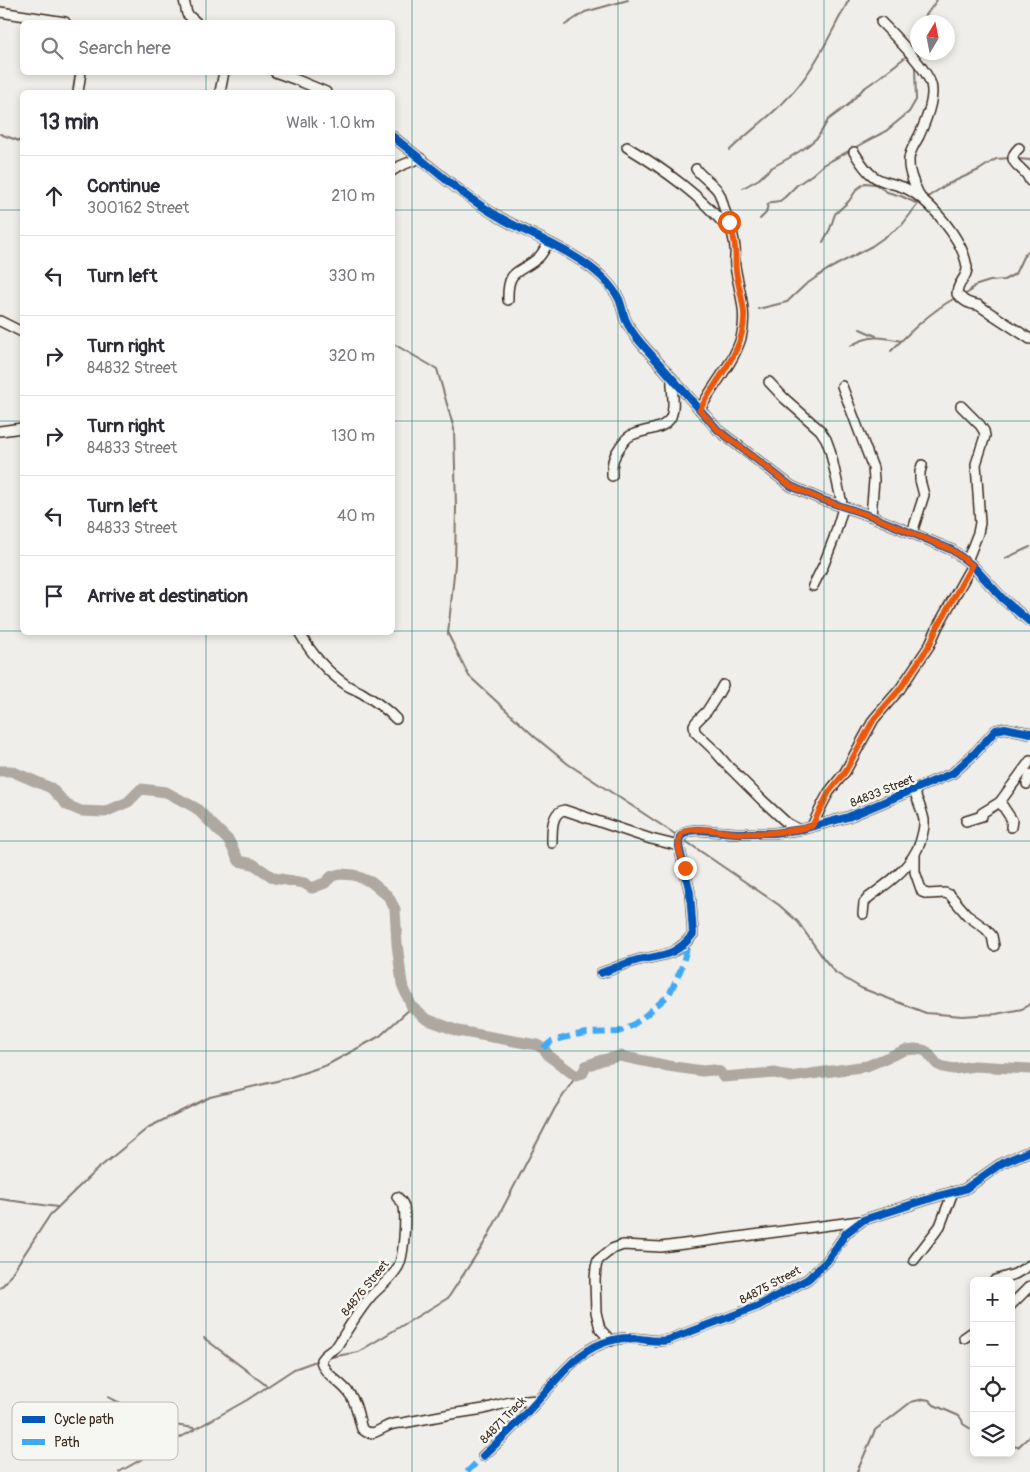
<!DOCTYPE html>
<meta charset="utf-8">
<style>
body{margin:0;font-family:Pangolin,sans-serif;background:#f7f7f7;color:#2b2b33}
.controls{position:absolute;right:15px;bottom:15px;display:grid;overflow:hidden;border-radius:8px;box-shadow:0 2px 8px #0003}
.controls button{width:45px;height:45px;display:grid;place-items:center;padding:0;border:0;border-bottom:1px solid #e1e1e2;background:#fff;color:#2b2b33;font:25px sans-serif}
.compass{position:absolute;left:910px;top:15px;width:45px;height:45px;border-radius:50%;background:#fff;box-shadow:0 2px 8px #0003;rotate:10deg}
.stop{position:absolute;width:15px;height:15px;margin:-11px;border:4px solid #ea580c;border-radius:50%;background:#fff}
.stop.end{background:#ea580c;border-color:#fff;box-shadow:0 1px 5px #0008}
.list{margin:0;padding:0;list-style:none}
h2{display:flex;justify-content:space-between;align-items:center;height:65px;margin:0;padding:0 20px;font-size:21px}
h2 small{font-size:16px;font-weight:400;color:#7c7c81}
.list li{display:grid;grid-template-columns:32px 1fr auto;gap:15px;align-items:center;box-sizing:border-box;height:80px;padding:0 20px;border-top:1px solid #e1e1e2}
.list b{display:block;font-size:19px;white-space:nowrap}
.list p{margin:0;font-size:16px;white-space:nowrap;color:#7c7c81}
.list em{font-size:16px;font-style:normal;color:#7c7c81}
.icon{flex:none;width:28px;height:28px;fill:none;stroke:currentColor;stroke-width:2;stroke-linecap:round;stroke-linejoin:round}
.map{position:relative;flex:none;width:1030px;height:1472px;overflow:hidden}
.search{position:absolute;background:#fff;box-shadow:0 2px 8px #0003;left:20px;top:20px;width:375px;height:55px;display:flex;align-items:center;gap:12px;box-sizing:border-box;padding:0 18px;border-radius:8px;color:#7c7c81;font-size:19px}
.panel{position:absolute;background:#fff;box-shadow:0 2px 8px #0003;left:20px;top:90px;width:375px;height:545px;border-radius:8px}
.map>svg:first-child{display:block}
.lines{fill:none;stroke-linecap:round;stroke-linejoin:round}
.stream{stroke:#81766d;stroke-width:2}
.river{stroke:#afa8a1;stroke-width:11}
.minor-casing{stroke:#3b2a1e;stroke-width:12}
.minor{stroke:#f6f6f2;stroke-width:9}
.quiet{stroke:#3fa9f5;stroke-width:6;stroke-dasharray:12 6;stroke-linecap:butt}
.cycleway-casing{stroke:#f6f6f2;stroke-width:11}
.cycleway{stroke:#0057b8;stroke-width:8}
.route{stroke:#ea580c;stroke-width:6}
.grid{fill:none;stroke:#0f766e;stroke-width:1;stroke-opacity:0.55}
.labels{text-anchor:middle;stroke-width:5;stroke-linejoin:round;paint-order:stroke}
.street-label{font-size:12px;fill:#3b2a1e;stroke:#f6f6f2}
.key{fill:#f6f6f2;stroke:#beb9b2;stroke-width:1}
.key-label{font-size:14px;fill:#3b2a1e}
</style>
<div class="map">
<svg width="1030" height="1472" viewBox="0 0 1030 1472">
<rect width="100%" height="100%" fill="#efeeea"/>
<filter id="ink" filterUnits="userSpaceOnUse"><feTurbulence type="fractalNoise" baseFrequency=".02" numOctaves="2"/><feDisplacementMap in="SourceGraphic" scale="10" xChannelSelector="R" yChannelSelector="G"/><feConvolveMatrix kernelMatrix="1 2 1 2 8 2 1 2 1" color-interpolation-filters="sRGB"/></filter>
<g filter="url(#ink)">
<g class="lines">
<!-- stream -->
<g class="stream">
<polyline points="921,22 937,0"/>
<polyline points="565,25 585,12 628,0"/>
<polyline points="915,53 918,27"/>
<polyline points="0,134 22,142"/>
<path d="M730,150c25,-24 55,-44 75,-73 18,-24 29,-51 44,-77"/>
<polyline points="1018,159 1030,160"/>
<polyline points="743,188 759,179 771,168 789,158 806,147 818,137 828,120 848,105 863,89 880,77 908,55"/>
<polyline points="926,198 946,185 979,170 996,159 1011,158"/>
<polyline points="760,219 766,213 768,204 772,202 780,201 785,197 797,185 813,174 823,165 886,131 909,112 916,100 915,65"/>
<polyline points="964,295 969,292 974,286 990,281 1004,280 1015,274 1023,257 1030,249"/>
<polyline points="758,309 787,302 805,285 827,270 872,246 902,225 918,204 901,196 887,192 875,184 865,183 857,189 849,201 835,214 830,229 823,242"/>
<polyline points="860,329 876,336"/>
<polyline points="392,343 437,369 454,429 456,507 455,564 448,634 469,676 535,737 568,764 678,836"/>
<path d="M850,346c19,-11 30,-10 51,-5"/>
<path d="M891,351c20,-20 39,-39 64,-53"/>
<polyline points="1006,558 1030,547"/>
<polyline points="684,840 779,905 798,922 824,959 836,973 861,988 926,1013 962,1016 996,1014 1022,1009 1030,1004"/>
<polyline points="0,1199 57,1207"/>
<polyline points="0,1288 6,1282 50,1215 94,1172 149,1127 210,1097 285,1079 327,1065 380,1036 412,1007"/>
<polyline points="204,1338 267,1386"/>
<polyline points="326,1358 358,1352 448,1298 486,1240 555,1108 576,1076"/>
<polyline points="108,1397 161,1423 194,1428"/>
<polyline points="1011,1446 1018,1447 1030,1436"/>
<polyline points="119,1472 247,1400 294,1369 319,1360"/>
<polyline points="857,1472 875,1430 911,1402 924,1399 929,1400 934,1405 959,1416 962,1420 963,1424 974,1431"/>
</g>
<!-- river -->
<polyline class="river" points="0,771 11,771 51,788 67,805 81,811 105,812 128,802 141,789 166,792 196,808 229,841 239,861 253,864 274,878 304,883 312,888 325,883 332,876 340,874 354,875 371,882 388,896 395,909 397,944 402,984 412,1007 426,1019 458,1031 537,1045 544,1049 549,1056 576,1076 583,1073 586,1066 602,1060 620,1056 668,1066 702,1071 714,1070 720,1072 723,1077 775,1073 790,1077 867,1066 905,1050 915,1049 923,1050 927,1052 937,1064 943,1067 954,1069 974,1066 1030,1069"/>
<!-- minor casing -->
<g class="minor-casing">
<g id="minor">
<polyline points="184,0 187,14 196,22"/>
<polyline points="0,12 65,22"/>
<path d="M881,22c13,13 45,46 50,62 4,14 -6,39 -12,52 -4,8 -10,15 -10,24 -1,13 6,25 11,37"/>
<polyline points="275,72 297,80 326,92"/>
<polyline points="78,92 81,72"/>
<polyline points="220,92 224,72"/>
<path d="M392,136c36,28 70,60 109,82 31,18 77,35 102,60 6,6 12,13 16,21 3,7 4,15 7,22 4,8 9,15 15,22l77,87 73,56 29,13 51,17 81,34 20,15 31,34 27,23"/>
<path d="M627,147c38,23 73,48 102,83"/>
<path d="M1019,148c-14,13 0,17 7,26 2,2 3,5 4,7"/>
<path d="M854,152c5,8 11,18 19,24 9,7 21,7 32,12 24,11 58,51 62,79 1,11 -10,15 -10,27 7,7 11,10 21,11l52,34"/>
<path d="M696,169c6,9 19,15 23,24 3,6 4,12 6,18 4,12 9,23 10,37 1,6 -1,12 0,18 4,25 13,47 6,72 -8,27 -29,47 -41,72"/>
<polyline points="392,171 400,166 420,158"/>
<path d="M508,300c-1,-33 11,-25 31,-43 4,-4 6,-9 9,-14"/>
<polyline points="0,321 22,332"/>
<polyline points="769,382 784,398 820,430 826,439 830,450 843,508 834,538 824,564 813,586"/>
<polyline points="842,386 873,468 874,480 871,516"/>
<polyline points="961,406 980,425 984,431 985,436 976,464 980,523 978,533 967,561"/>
<polyline points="0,431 22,428"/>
<path d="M612,476c-1,-11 1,-20 8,-29 3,-4 6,-9 10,-11 12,-7 34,-5 41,-19 5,-12 0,-27 1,-39"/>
<polyline points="912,533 924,495 920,480 920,472 922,465"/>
<path d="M299,632c12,21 27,39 46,52 5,4 12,6 17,9 13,8 24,15 34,26"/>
<polyline points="723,685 718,694 707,711 696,722 694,725 695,732 713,749 727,765 762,800 787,823 798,829"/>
<polyline points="1027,784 1030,775"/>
<polyline points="1000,802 1012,820 1011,827"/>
<polyline points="966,821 982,816 982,813 1000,802 1030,761"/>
<polyline points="812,826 823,803 829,792 845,772 874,719 900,689 929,646 938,626 972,565"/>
<path d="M552,843c0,-12 -1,-30 12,-33l87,29 28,7"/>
<polyline points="915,855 915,872 922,892 928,894 945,893 950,895 968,916 986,929 992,936 994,946"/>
<path d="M863,914l1,-11 4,-5c22,-17 41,-28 52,-55 2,-8 5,-15 4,-23 -2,-11 -7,-20 -10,-30"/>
<path d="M601,973c12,-4 25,-10 37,-13 25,-5 38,-4 55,-26l-3,-41 -11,-47 1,-9 8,-6 10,-1 38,3h38l29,-4 45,-12 105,-44 22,-20 21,-23 9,-2 25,5"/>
<path d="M397,1197c3,3 6,5 7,10 2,11 0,50 -6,60 -7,12 -17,19 -26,28 -14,16 -24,34 -35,51 -5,5 -12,7 -16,14 2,14 19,21 27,32 9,10 10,25 14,37l4,3 7,1c13,-5 15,-10 30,-10l48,-9 33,-5 14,-4 13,-3 27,-2"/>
<polyline points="914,1260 940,1226 953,1192"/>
<polyline points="995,1280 1015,1274 1030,1265"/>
<polyline points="1011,1305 1030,1286"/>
<polyline points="964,1338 974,1331"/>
<polyline points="611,1341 600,1329 596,1312 595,1280 596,1267 598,1260 612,1249 623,1245 661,1247 860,1221"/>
<path d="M483,1456c20,-18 39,-38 57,-58 18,-20 36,-45 63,-55 8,-3 18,-5 26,-5 14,0 25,5 39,2l90,-34 50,-27 19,-18 19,-28 17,-13 75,-24 27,-7 37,-26 28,-12"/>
</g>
</g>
<!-- minor -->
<use href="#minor" class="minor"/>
<!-- quiet -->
<g class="quiet">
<polyline points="543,1048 552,1041 575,1035 587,1033 618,1032 628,1028 640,1020 669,995 681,969 689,941"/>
<polyline points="467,1472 483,1456"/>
</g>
<!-- cycleway casing -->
<g class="cycleway-casing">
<g id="cycleway">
<path d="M392,136c36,28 70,60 109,82 31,18 77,35 102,60 6,6 12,13 16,21 3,7 4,15 7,22 4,8 9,15 15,22l77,87 73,56 29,13 51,17 81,34 20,15 31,34 27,23"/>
<path d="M601,973c12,-4 25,-10 37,-13 25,-5 38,-4 55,-26l-3,-41 -11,-47 1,-9 8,-6 10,-1 38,3h38l29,-4 45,-12 105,-44 22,-20 21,-23 9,-2 25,5"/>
<path d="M483,1456c20,-18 39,-38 57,-58 18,-20 36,-45 63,-55 8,-3 18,-5 26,-5 14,0 25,5 39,2l90,-34 50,-27 19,-18 19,-28 17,-13 75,-24 27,-7 37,-26 28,-12"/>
</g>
</g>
<!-- cycleway -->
<use href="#cycleway" class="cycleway"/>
</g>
</g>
<g class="lines" filter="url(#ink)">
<!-- route -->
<path class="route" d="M685,868c-3,-8 -9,-22 -5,-31 1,-3 5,-6 9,-7 14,-3 32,2 46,3 26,1 53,0 77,-7l17,-34 16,-20 29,-53 26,-30 29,-43 9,-20 34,-61 -20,-15 -21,-9 -60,-25 -51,-17 -29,-13 -73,-56 -18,-20c15,-31 46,-59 44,-97 -1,-14 -6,-28 -8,-42 -1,-8 0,-15 -1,-23 0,-9 -3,-17 -6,-26"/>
</g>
<!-- grid -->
<path class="grid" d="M206,0v22M412,0v1472M618,0v1472M824,0v1472M206,72v20M0,210h22M392,210h638M0,421h22M392,421h638M0,631h22M392,631h638M206,632v840M0,841h1030M0,1051h1030M0,1262h1030"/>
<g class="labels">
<!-- street labels -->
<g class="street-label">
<text transform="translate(882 791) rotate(-22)" y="4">84833 Street</text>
<text transform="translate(770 1285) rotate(-28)" y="4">84875 Street</text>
<text transform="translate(365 1288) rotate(-51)" y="4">84876 Street</text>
<text transform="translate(503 1420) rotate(-46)" y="4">84871 Track</text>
</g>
</g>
<!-- legend -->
<rect x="12" y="1402" width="166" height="58" rx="8" class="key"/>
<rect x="22" y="1416" width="23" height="7" fill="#0057b8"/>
<rect x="22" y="1439" width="23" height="6" fill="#3fa9f5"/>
<g class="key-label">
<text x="54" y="1424">Cycle path</text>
<text x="54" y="1447">Path</text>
</g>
</svg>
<div class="controls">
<button>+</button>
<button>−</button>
<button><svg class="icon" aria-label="locate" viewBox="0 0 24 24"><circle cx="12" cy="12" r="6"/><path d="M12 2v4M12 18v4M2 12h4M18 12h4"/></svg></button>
<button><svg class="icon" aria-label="layers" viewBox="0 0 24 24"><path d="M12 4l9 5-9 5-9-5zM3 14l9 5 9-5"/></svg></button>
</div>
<svg class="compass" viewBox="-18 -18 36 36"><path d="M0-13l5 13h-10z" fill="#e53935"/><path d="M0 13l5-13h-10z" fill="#7c7c81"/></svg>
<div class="stop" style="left:729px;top:222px"></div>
<div class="stop end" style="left:685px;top:868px"></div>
<div class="search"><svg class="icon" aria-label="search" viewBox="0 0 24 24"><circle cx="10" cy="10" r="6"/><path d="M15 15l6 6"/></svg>Search here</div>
<section class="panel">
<h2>13 min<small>Walk · 1.0 km</small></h2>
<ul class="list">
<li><svg class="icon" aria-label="ahead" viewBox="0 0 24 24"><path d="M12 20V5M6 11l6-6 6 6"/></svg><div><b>Continue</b><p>300162 Street</p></div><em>210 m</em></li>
<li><svg class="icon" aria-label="left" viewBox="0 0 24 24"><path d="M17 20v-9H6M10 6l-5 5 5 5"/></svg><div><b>Turn left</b></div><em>330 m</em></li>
<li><svg class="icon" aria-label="right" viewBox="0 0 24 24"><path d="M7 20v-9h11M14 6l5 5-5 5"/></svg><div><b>Turn right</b><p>84832 Street</p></div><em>320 m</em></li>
<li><svg class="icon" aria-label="right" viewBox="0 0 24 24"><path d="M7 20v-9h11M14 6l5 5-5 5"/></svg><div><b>Turn right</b><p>84833 Street</p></div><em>130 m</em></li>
<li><svg class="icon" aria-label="left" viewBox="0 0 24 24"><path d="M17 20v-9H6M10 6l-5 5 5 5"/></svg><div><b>Turn left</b><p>84833 Street</p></div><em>40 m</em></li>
<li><svg class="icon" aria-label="arrive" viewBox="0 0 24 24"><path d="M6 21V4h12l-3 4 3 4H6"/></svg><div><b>Arrive at destination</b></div></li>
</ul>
</section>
</div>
